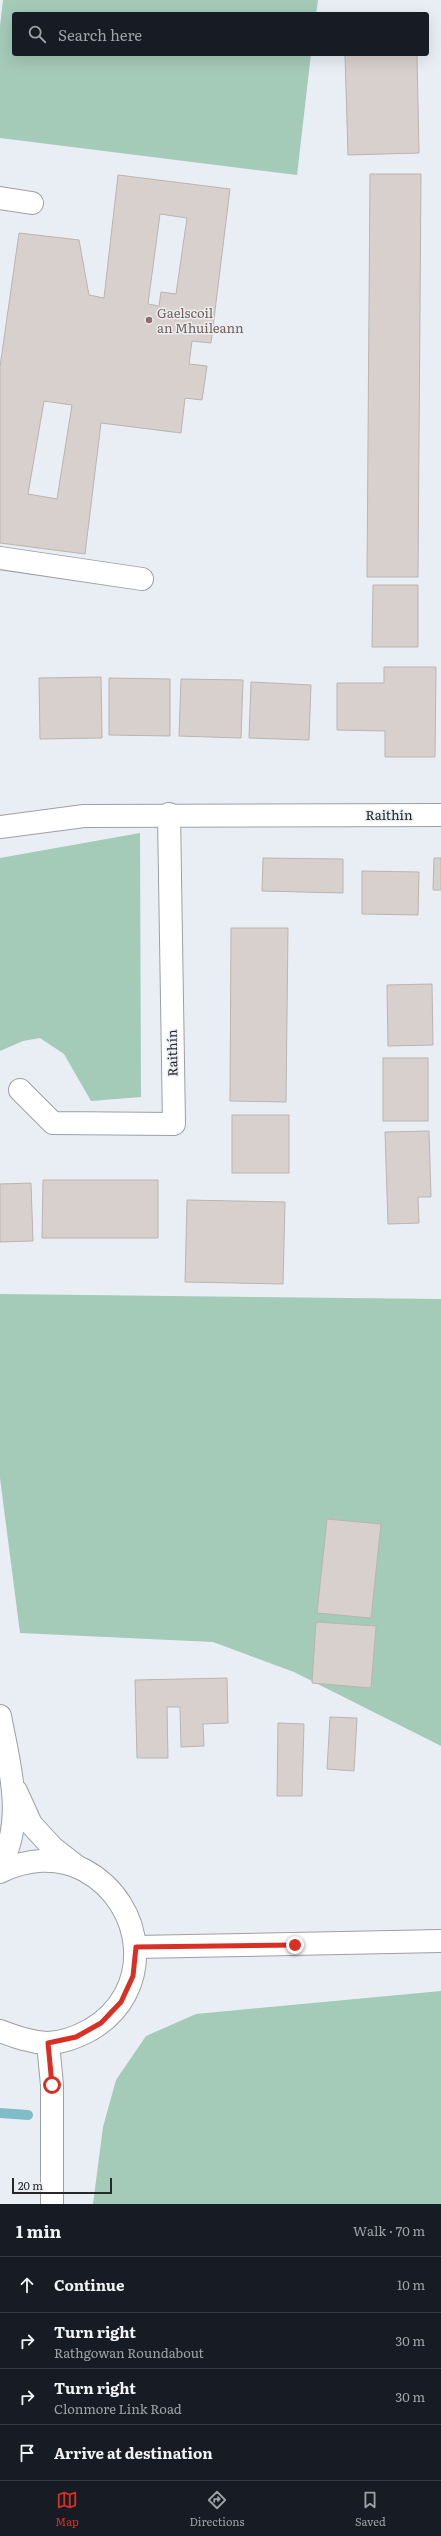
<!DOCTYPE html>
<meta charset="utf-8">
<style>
body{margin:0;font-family:Literata,serif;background:#20242c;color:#f1f3f6}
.scale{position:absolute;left:12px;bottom:10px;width:100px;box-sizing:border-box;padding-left:4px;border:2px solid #26282a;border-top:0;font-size:11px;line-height:14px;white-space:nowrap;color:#26282a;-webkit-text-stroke:3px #e9eef4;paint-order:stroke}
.stop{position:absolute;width:12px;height:12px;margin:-9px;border:3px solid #d93025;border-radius:50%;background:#fff}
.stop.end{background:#d93025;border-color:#fff;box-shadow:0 1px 4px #0008}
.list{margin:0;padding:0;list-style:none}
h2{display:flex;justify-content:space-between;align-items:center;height:52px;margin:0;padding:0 16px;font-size:17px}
h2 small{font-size:13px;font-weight:400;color:#9ea1a6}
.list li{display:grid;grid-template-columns:26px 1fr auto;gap:12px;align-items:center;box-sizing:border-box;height:56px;padding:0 16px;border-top:1px solid #363941}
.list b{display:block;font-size:15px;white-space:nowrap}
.list p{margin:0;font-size:13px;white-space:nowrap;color:#9ea1a6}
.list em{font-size:13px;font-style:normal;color:#9ea1a6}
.icon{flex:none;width:22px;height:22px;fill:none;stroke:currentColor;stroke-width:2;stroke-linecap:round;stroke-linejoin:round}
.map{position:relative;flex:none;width:441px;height:2204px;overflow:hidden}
.search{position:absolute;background:#171b24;box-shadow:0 4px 16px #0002;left:12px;right:12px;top:12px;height:44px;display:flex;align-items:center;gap:10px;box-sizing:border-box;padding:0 14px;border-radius:4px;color:#9ea1a6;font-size:15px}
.sheet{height:276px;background:#171b24}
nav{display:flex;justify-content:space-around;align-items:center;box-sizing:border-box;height:56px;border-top:1px solid #363941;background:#171b24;font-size:11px;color:#9ea1a6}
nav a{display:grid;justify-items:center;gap:2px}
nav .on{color:#d93025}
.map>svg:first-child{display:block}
.green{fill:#a4cab8}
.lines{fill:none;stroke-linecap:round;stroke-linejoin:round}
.stream{stroke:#81bdc7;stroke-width:10}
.building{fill:#d7d0cc;stroke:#bbb4b0;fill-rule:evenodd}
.minor-casing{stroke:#9ba0a5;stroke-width:24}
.major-casing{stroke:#9ba0a5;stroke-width:24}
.minor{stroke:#fff;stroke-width:22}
.major{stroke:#fff;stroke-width:22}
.route{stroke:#d93025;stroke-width:5}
.education-dot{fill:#8d6e63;stroke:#e9eef4;stroke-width:1.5}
.labels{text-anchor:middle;stroke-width:3;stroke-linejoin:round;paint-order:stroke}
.education-label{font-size:13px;fill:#785e54;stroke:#e9eef4;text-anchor:start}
.street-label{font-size:13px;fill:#26282a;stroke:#e9eef4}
</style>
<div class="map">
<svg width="441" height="2204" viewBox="0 0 441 2204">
<rect width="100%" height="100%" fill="#e9eef4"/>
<!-- green -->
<g class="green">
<polygon points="3,0 318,0 316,14 14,14 14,54 311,54 297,175 0,138 0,26"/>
<polygon points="140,833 141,1097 91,1101 64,1054 40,1038 23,1041 0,1051 0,858"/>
<polygon points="0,1294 441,1299 441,1746 294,1672 213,1642 20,1633 0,1478"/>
<polygon points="441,1991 441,2204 93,2204 103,2127 116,2080 146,2036 196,2014"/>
</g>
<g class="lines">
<!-- stream -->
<polyline class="stream" points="0,2113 28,2115"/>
</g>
<!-- building -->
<g class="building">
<polygon points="417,54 419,153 348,155 345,55"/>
<polygon points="370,174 421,174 418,577 367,577"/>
<path d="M118,175l112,14 -19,154 -19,-2 -3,23 18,2 -5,34 -17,-2 -4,35 -80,-10 -16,131 -85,-11v-176l19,-134 60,7 10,55 15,3zM160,214l27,4 -11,76 -15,-2 -2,14 -11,-2zM44,401l28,4 -15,94 -29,-5z"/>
<polygon points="373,585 418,585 418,647 372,647"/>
<polygon points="384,667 436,667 435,757 385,757 385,731 337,730 337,683 384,683"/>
<polygon points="101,677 102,738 40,739 39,678"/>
<polygon points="109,678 170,679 170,736 109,735"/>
<polygon points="181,679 243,680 241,738 179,736"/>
<polygon points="251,682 311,685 309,740 249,738"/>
<polygon points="263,858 343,859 343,893 262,891"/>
<polygon points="434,858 441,858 441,890 433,890"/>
<polygon points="362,871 419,872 418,915 362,914"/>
<polygon points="231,928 288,928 286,1102 230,1101"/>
<polygon points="432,984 433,1045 388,1046 387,985"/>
<rect x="383" y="1058" width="45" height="63"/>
<rect x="232" y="1115" width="57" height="58"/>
<polygon points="429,1131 431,1197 418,1197 419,1223 388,1224 385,1132"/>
<polygon points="43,1180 158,1180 158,1238 42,1238"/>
<polygon points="31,1183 33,1241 0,1242 0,1184"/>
<polygon points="187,1200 285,1202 283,1284 185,1282"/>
<polygon points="327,1519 381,1524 371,1618 317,1613"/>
<polygon points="316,1622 376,1626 371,1688 312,1683"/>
<polygon points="227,1678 228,1723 203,1724 204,1746 181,1747 180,1707 167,1707 168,1758 137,1758 135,1680"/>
<polygon points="330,1717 357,1718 354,1771 327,1769"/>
<polygon points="278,1723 304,1724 302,1796 277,1796"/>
</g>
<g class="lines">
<!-- minor casing -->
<g class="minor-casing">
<g id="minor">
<polyline points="0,198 32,203"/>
<polyline points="0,558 142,579"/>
<polyline points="0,827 84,816 441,815"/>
<polyline points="20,1090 53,1123 174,1124 169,814"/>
<path d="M0,1716c9,48 26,105 0,149"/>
<polyline points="16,1791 31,1824 53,1848 76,1866"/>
</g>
</g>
<!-- major casing -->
<g class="major-casing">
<g id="major">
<path d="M0,1872c26,-13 57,-16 84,-2 63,34 71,123 6,160 -13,7 -29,13 -43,13 -17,-1 -31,-6 -47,-12"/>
<polyline points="136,1947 441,1941"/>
<polyline points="48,2043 52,2085 52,2204"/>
</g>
</g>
<!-- minor -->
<use href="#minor" class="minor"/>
<!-- major -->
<use href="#major" class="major"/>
</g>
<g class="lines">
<!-- route -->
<polyline class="route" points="52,2085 48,2043 76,2037 101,2023 121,2002 133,1976 136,1947 295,1945"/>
</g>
<!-- markers -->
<circle class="education-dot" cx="149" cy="320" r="4"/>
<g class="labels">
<!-- education labels -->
<g class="education-label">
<text x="157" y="318">Gaelscoil<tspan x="157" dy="15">an Mhuileann</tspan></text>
</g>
<!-- street labels -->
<g class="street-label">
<text x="389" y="820">Raithín</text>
<text transform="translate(172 1053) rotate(-91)" y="5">Raithín</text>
</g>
</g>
</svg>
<div class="scale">20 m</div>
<div class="stop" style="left:52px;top:2085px"></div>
<div class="stop end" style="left:295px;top:1945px"></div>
<div class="search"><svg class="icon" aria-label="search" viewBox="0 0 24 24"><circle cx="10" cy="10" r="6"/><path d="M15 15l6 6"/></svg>Search here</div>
</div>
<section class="sheet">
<h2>1 min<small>Walk · 70 m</small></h2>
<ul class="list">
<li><svg class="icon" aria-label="ahead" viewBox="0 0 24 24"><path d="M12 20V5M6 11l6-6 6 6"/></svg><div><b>Continue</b></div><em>10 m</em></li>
<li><svg class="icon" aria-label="right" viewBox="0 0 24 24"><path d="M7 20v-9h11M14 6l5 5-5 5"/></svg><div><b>Turn right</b><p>Rathgowan Roundabout</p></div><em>30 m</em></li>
<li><svg class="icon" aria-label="right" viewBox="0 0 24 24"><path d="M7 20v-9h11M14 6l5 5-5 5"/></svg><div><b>Turn right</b><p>Clonmore Link Road</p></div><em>30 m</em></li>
<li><svg class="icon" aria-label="arrive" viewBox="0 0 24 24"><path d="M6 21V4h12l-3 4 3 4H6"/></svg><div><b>Arrive at destination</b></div></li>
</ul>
</section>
<nav>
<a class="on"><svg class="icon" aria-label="map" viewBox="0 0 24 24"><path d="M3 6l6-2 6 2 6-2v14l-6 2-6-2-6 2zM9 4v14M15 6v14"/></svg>Map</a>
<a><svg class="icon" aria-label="directions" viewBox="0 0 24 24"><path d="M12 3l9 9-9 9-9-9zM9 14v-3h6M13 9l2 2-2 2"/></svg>Directions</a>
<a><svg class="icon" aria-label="saved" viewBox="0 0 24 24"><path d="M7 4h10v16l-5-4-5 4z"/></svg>Saved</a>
</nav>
